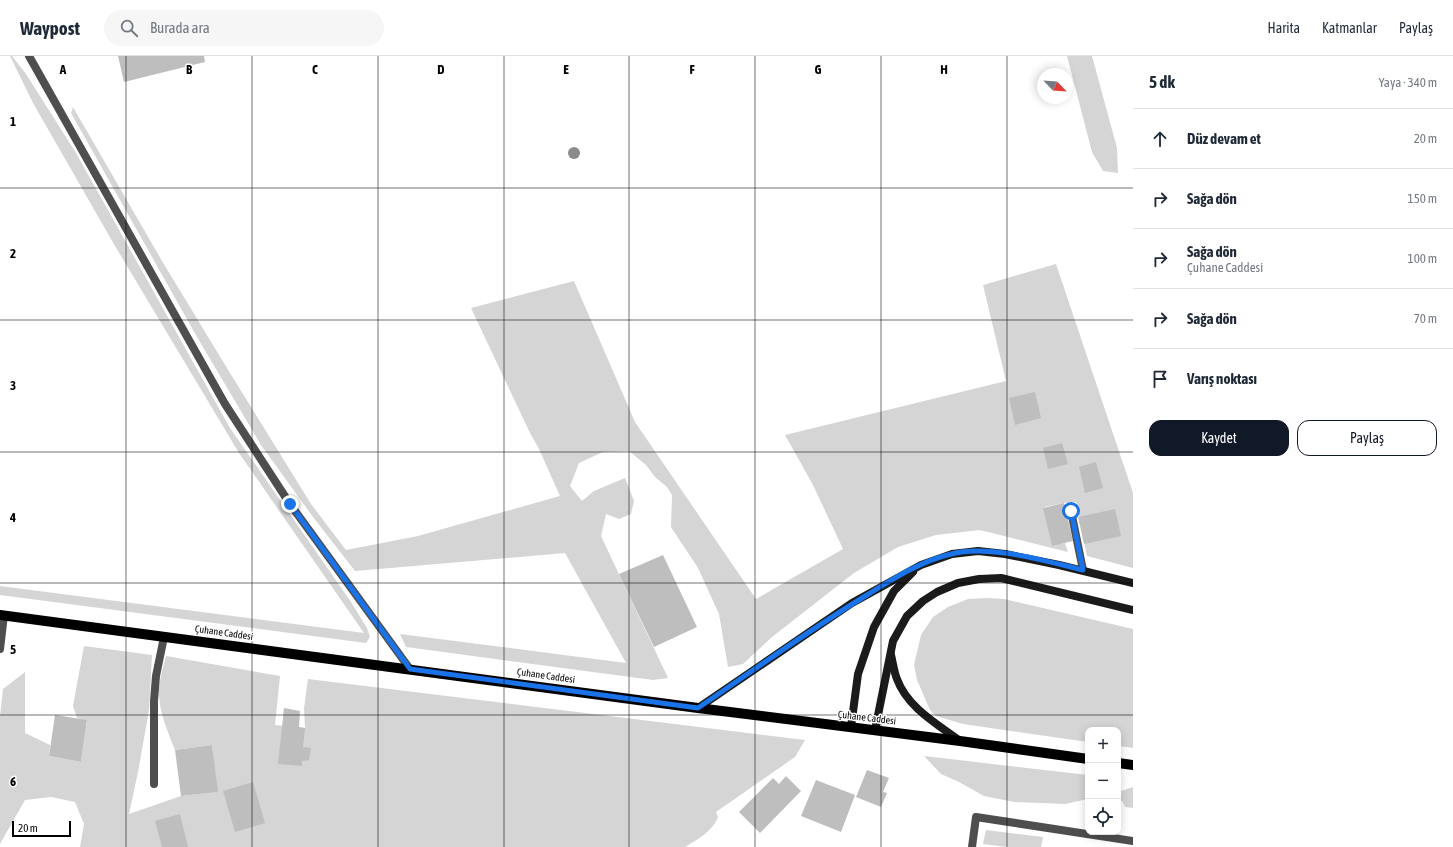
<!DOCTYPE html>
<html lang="tr">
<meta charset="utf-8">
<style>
body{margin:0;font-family:"Asap Condensed",sans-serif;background:#f6f6f7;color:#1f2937}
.controls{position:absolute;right:12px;bottom:12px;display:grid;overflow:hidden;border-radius:8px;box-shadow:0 2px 10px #0003}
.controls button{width:36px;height:36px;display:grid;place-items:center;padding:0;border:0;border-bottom:1px solid #e0e1e3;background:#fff;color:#1f2937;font:20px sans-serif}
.compass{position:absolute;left:1037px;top:12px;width:36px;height:36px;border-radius:50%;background:#fff;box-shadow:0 2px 10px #0003;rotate:115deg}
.scale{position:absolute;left:12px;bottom:10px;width:59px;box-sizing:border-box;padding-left:4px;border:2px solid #000;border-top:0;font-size:11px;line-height:14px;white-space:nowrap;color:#000;-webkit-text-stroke:3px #fff;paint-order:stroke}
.stop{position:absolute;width:12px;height:12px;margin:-9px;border:3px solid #1a73e8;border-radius:50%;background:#fff}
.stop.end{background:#1a73e8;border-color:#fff;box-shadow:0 1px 4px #0008}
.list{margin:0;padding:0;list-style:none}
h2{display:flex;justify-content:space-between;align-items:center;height:52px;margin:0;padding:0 16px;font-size:17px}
h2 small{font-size:13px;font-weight:400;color:#747a83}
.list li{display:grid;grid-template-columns:26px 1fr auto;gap:12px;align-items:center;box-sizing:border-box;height:60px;padding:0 16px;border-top:1px solid #e0e1e3}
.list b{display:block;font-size:15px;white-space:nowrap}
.list p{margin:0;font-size:13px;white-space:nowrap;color:#747a83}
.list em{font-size:13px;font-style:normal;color:#747a83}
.actions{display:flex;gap:8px;padding:12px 16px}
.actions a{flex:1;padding:9px 0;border:1px solid #111827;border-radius:12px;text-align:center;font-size:14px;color:#111827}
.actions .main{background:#111827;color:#fff}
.icon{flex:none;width:22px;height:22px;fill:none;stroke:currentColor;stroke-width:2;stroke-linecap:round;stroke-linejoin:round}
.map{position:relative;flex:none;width:1133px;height:791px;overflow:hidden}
header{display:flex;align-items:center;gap:24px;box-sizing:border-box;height:56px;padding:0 20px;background:#fff;border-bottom:1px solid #e0e1e3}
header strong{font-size:19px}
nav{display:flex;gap:22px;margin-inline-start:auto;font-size:14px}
.search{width:280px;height:36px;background:#f6f6f7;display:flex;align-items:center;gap:10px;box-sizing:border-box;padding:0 14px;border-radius:22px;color:#747a83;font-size:15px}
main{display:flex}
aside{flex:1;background:#fff}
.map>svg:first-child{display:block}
.green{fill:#d5d5d5}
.building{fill:#bebebe}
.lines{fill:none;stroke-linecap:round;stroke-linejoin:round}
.lane{stroke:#4e4e4e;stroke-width:8}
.street{stroke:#4e4e4e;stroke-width:8}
.secondary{stroke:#1b1b1b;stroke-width:8}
.primary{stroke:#000;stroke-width:10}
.tree{fill:#8b8b8b}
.route{stroke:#1a73e8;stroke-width:5}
.grid{fill:none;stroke:#000;stroke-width:1;stroke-opacity:0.55}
.labels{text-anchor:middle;stroke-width:3;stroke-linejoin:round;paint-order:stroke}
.street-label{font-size:10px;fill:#000;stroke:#fff}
.grid-label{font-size:13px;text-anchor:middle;font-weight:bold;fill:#000;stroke:#fff;stroke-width:3;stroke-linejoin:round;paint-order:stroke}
</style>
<header>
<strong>Waypost</strong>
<div class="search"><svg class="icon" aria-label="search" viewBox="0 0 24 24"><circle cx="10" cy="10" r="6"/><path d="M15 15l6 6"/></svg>Burada ara</div>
<nav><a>Harita</a><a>Katmanlar</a><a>Paylaş</a></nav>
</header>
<main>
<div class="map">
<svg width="1133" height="791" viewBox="0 0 1133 791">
<rect width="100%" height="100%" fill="#fff"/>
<!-- green -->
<g class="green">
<polygon points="10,0 12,0 26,18 76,97 230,372 351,546 367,572 370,581 366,587 0,539 0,530 364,577 239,397 115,190 33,47"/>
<polygon points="1067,0 1092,0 1117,92 1118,117 1103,115 1092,96"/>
<polygon points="73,51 162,205 230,317 311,448 346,494 418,480 560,440 539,393 530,377 471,252 574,225 635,366 756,543 843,493 813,429 785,379 1006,325 983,229 1056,208 1133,437 1133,512 1087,500 1076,446 1064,447 1044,451 1052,489 1065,487 1068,496 980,474 936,479 898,491 854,517 772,581 743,608 728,611 719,558 698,512 671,471 672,439 667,431 655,421 646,409 629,395 603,396 579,407 570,430 582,445 594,435 625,422 634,445 631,458 619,463 606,458 601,480 668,622 653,624 406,591 400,578 626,607 565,497 355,515 313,461 261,389 197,281 71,57"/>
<polygon points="987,542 1004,543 1133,573 1133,692 1118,690 1118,674 1088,674 1088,686 963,668 936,660 930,654 917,624 914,609 921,579 933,561 948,551 968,543"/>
<path d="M84,590l68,9 -3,55 -11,62 -9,42 52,-18 36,-4 -5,-47 -37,5c-7,-18 -16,-38 -16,-57 0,-13 4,-25 7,-37l114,20 -5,49 30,3 -1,-20 4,-29 497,61 -10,17 -79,55 2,5c-5,14 -20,22 -33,30h-605l4,-23 -9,-22 -24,-5 -26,3 -25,44v-128l3,-27 22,-17v61l25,12 -1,11 32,6 6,-41 -10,-3 -4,-12z"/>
<polygon points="924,700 1088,719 1088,743 1065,748 1014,746 984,740 959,726 941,718"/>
<polygon points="1118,723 1121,735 1133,731 1133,752 1125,751 1123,746 1118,743"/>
<polygon points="986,774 1043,781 1041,791 1007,791 983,788"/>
</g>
<!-- building -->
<g class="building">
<polygon points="118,0 204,0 205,6 124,26"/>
<polygon points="1035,336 1041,362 1015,369 1009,342"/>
<polygon points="1062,387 1068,408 1048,413 1043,392"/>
<polygon points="1096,406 1103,432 1085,437 1079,411"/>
<polygon points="1064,447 1073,485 1052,490 1043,452"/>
<polygon points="1115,453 1121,480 1084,488 1078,461"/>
<polygon points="663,499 697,571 654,591 619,518"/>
<polygon points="284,652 300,655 299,671 305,672 303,691 311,692 309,704 302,705 302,710 278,708"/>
<polygon points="55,659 87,664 81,706 49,700"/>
<polygon points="212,689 218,736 181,740 175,694"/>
<polygon points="867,714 889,722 883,736 887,737 881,751 856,741"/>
<polygon points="786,720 801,735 760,777 739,756 773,722 779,728"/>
<polygon points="816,724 855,739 841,776 801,760"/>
<polygon points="253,726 265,767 235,776 223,735"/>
<polygon points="180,758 188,791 162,791 155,765"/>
</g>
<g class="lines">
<!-- lane -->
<g class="lane">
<polyline points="29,0 225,348 290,448 410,613"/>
<polyline points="1071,455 1083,514"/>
<polyline points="154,728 154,645 156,620 164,581"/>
<polyline points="972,791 976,761 1133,785"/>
</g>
<!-- street -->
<polyline class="street" points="0,593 4,559"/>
<!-- secondary -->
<g class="secondary">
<path d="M891,599c2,8 3,17 6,24 10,28 40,45 63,62"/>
<polyline points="698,652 852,547 921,509 952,498 978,495 1005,498 1059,509 1133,527"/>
<polyline points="851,671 858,618 874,571 894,535 913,516"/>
<polyline points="875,674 893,585 907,560 923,545 937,536 958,527 979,523 1001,522 1133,554"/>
</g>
<!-- primary -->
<g class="primary">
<polyline points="0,559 698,652 960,685 1088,703"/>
<polyline points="1118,707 1133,709"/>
</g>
</g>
<!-- trees -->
<circle class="tree" cx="574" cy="97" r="6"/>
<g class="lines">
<!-- route -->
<path class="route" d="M290,448l120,165 288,39c56,-38 111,-78 169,-113 26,-16 54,-34 84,-41 37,-10 95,7 132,16l-12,-59"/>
</g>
<!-- grid -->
<path class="grid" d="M126,0v791M252,0v791M378,0v791M504,0v791M629,0v791M755,0v791M881,0v791M1007,0v791M0,132h1133M0,264h1133M0,396h1133M0,527h1133M0,659h1133"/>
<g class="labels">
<!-- street labels -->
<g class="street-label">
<text transform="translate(224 576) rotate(8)" y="4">Çuhane Caddesi</text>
<text transform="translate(546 619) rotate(8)" y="4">Çuhane Caddesi</text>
<text transform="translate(867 661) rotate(7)" y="4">Çuhane Caddesi</text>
</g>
</g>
<g class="grid-label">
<text x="63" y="18">A</text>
<text x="189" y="18">B</text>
<text x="315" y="18">C</text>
<text x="441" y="18">D</text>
<text x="566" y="18">E</text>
<text x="692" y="18">F</text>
<text x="818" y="18">G</text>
<text x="944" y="18">H</text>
<text x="13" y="70">1</text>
<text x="13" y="202">2</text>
<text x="13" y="334">3</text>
<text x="13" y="466">4</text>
<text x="13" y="598">5</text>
<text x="13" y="730">6</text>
</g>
</svg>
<div class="controls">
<button>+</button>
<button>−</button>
<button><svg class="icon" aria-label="locate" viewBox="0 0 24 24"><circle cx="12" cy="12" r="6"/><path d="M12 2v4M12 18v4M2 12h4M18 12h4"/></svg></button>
</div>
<svg class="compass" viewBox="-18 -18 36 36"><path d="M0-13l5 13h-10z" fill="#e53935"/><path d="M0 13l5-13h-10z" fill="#747a83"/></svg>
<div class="scale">20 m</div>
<div class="stop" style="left:1071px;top:455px"></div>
<div class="stop end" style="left:290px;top:448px"></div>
</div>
<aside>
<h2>5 dk<small>Yaya · 340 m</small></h2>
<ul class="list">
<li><svg class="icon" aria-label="ahead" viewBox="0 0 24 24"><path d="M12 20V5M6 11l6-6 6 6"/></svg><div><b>Düz devam et</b></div><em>20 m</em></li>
<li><svg class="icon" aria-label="right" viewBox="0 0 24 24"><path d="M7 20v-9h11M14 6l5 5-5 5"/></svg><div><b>Sağa dön</b></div><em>150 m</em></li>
<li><svg class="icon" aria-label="right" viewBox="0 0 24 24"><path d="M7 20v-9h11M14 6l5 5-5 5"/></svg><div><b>Sağa dön</b><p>Çuhane Caddesi</p></div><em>100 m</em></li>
<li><svg class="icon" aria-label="right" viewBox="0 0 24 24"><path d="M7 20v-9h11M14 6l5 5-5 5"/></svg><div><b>Sağa dön</b></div><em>70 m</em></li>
<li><svg class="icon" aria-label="arrive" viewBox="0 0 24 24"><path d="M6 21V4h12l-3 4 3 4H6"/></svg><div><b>Varış noktası</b></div></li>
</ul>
<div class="actions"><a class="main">Kaydet</a><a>Paylaş</a></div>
</aside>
</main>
